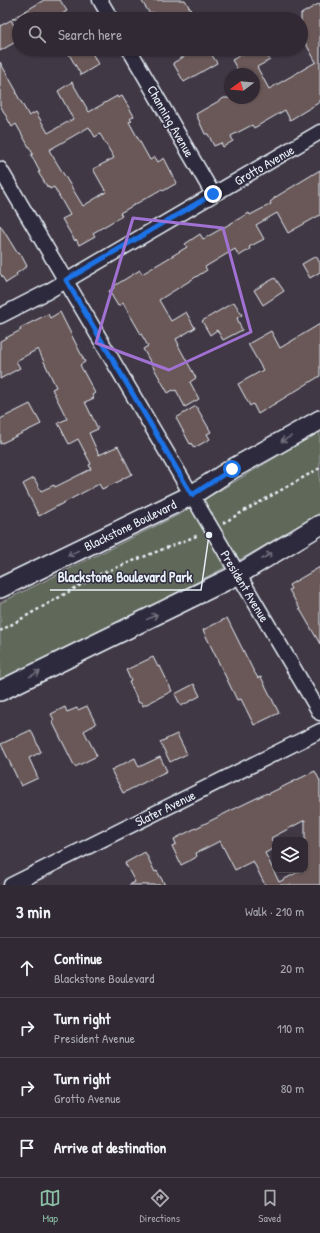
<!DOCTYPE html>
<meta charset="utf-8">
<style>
body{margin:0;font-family:"Patrick Hand",sans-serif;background:#39323c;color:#f1f3f6}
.controls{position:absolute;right:12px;bottom:12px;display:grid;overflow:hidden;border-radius:8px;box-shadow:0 1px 3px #0004}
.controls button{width:36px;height:36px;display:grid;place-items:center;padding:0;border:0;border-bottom:1px solid #4c464f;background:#312a34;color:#f1f3f6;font:20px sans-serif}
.compass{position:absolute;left:224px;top:68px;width:36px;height:36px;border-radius:50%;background:#312a34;box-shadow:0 1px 3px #0004;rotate:254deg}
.stop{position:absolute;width:12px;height:12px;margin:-9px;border:3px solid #1a73e8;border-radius:50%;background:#fff}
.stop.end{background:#1a73e8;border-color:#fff;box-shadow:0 1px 4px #0008}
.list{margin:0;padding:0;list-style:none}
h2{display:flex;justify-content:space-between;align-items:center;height:52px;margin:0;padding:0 16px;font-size:17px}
h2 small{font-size:13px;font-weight:400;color:#a8a7ac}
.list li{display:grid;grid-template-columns:26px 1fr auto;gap:12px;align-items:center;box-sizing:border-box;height:60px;padding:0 16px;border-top:1px solid #4c464f}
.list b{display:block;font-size:15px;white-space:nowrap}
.list p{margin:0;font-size:13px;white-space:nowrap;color:#a8a7ac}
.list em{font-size:13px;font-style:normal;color:#a8a7ac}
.icon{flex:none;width:22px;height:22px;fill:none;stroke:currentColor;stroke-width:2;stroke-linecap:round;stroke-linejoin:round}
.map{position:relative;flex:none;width:320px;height:885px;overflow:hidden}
.search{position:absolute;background:#312a34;box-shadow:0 1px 3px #0004;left:12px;right:12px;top:12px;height:44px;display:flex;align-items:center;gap:10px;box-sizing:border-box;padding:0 14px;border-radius:22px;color:#a8a7ac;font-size:15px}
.sheet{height:292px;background:#312a34}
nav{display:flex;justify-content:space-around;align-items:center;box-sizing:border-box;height:56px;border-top:1px solid #4c464f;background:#312a34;font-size:11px;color:#a8a7ac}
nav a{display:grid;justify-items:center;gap:2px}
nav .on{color:#8abfa5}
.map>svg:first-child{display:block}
.green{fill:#61675a;stroke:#a4aca9}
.building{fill:#6a5858;stroke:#e8f1f8;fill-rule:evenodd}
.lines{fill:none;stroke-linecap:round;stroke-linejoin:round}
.minor-casing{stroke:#e8f1f8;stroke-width:17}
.secondary-casing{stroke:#e8f1f8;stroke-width:22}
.path{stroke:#e8f1f8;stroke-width:2.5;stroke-dasharray:3 3;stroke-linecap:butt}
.minor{stroke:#2f2a3d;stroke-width:14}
.secondary{stroke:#2f2a3d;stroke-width:19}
.oneway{stroke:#70707e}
.route{stroke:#1a73e8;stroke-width:5}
.marked{fill:none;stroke:#a171d3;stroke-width:3;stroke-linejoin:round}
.labels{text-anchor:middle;stroke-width:3;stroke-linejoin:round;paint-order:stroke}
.street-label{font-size:13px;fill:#e8f1f8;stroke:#2f2a3d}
.leader{fill:none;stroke:#e8f1f8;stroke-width:1.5}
.callout-dot{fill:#e8f1f8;stroke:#2f2a3d;stroke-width:1.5}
.callout-label{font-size:14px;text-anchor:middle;font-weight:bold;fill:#e8f1f8;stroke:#2f2a3d;stroke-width:3;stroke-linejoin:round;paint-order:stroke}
</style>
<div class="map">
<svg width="320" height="885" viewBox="0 0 320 885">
<rect width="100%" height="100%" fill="#413845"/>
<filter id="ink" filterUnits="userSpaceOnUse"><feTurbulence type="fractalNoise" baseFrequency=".025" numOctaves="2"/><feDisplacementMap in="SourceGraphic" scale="8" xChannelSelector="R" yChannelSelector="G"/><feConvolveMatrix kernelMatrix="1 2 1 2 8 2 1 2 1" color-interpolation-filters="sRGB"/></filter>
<g filter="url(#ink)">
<!-- green -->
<polygon class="green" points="320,431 320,513 245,557 136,614 0,681 0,603 180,514"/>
<!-- building -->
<g class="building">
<polygon points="44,0 60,0 67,11 54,19 12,19"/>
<polygon points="141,0 185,0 196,19 157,19 153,12 150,14"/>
<polygon points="320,3 320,102 290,120 285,110 254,128 252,125 231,136 233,141 223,147 221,143 214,146 208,134 205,134 196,114 224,98 254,98 254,74 240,74 232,60 252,49 263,49 270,60 257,67 269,89 316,62 301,35 301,14"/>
<polygon points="11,20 19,34 19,40 0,51 0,26"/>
<polygon points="66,49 90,49 98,64 96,65 96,66 81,75"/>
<polygon points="181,49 208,49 217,63 184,82 173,63 185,56"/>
<path d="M0,62l17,30 -1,1 13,23 7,-4 12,21 25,-14 -15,-28 14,-9 17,30 28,-16 1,2 4,-2 12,20 -4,3 2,2 -3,1 21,38 5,-3 3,5 6,-4 13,25 -14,8 -1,-2 -42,24 2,3 -29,17 2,3 -16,9 -3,-6 -1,2 -13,-22 8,-4 -16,-28 -4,2 -1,-2 -1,1 -10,-16h2l-9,-17 2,-1 -17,-30 -4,3 -12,-22zM89,127l6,10 5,-3 14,24 -21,11 13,23 -23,14 -34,-56z"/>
<polygon points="320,170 320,215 288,233 277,213 256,225 264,239 249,247 250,249 239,256 235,249 205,267 207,270 159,300 171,321 186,312 195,328 176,339 179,345 178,345 196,378 190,382 199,399 185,407 176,390 174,391 173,390 168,393 143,349 148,346 123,303 118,306 109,291 114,288 114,286 140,270 142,274 187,247 185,244 200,234 203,239 205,238 249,213 250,215 271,204 270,202 274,199 274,198"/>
<polygon points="0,225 18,254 20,253 27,266 16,274 17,276 6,283 0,273"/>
<polygon points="316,256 320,263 320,272 310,278 302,264"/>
<polygon points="275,278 284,291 263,305 254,290"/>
<polygon points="234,302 242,315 237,318 242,330 223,340 217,330 210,335 202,321"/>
<polygon points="60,312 85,362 80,365 95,393 92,395 94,398 85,402 98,429 89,433 99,455 118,446 132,474 122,479 122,480 102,489 99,484 39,516 23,484 34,478 41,491 54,485 55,487 91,469 89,465 91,464 78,439 69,444 58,423 67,419 52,389 56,387 38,349 16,361 20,368 0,379 0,341 21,330 20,328 48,314 50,318"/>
<polygon points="320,324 320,376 258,414 253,404 250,406 238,384 263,370 248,344 271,331 280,348"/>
<polygon points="30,404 41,424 0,444 0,419"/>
<polygon points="196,406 211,432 207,434 210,439 194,448 191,443 190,444 176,418"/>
<polygon points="320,567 320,644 289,590 291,589 289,585"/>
<polygon points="227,618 253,670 258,678 261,677 279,713 254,725 241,699 237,700 203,630"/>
<polygon points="153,657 158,667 160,666 172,691 143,706 141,702 139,703 129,682 131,681 126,670"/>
<polygon points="194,684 200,696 181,706 175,694"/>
<polygon points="87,706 96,724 84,731 97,756 75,767 52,721 54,720 51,714 65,707 67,712 77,708 78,710"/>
<polygon points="31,730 41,752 29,758 38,778 21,786 1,744"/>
<polygon points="177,734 187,754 170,762 160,742"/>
<polygon points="160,757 167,771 123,793 111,770 135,758 139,767"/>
<path d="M315,771l5,10v104h-55l-12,-24 -18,9 -15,-29 -24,12 1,3 -2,2 -14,7 -9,-19 4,-2 -2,-5 62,-31 31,-15 1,1zM305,820v50h-3l-23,12 -14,-29 10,-5 -4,-10z"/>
<polygon points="145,852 155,872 157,871 165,885 129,885 135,882 125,863"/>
</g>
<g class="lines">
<!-- minor casing -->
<g class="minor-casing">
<g id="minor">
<polyline points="100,0 111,19"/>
<polyline points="129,49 213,194"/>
<polyline points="0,169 320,713"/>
<polyline points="0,316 47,292 320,132"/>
<polyline points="11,885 320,731"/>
</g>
</g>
<!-- secondary casing -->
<g class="secondary-casing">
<g id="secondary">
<polyline points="0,588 192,495 232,469 320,420"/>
<polyline points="0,691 239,574 320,525"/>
</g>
</g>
<!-- path -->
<g class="path">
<polyline points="223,523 320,468"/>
<polyline points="0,631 100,574 199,535"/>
</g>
<!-- minor -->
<use href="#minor" class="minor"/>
<!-- secondary -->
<use href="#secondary" class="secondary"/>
</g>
<!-- one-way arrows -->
<defs><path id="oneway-shaft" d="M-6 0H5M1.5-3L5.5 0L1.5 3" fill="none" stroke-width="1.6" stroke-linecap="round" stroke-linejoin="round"/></defs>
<g class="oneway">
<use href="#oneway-shaft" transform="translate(286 439) rotate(151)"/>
<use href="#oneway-shaft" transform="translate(73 553) rotate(154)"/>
<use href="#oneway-shaft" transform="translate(267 556) rotate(-32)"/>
<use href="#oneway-shaft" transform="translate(152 617) rotate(-26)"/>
<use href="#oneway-shaft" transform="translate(35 674) rotate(-26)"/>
</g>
</g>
<g class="lines" filter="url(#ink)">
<!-- route -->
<polyline class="route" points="213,194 66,280 192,495 232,469"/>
</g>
<!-- marked area -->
<path class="marked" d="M133,218l90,10 28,104 -82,38 -73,-27z"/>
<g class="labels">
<!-- street labels -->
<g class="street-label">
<text transform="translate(171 121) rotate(60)" y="5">Channing Avenue</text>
<text transform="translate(264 165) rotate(-30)" y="5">Grotto Avenue</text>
<text transform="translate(130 525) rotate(-26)" y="5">Blackstone Boulevard</text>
<text transform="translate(245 586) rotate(59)" y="5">President Avenue</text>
<text transform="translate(165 808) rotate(-26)" y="5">Slater Avenue</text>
</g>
</g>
<!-- callouts -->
<path class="leader" d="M209 535L201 590H50"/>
<circle class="callout-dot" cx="209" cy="535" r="4"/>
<g class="callout-label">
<text x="125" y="582">Blackstone Boulevard Park</text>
</g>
</svg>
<div class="controls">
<button><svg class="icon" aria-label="layers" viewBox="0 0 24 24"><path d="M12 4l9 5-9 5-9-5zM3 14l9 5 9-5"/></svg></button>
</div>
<svg class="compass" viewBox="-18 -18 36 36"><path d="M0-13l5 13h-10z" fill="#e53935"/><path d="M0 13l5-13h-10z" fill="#a8a7ac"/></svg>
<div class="stop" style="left:232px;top:469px"></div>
<div class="stop end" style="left:213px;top:194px"></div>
<div class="search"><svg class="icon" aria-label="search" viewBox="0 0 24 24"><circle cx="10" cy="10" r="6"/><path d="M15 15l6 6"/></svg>Search here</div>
</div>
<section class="sheet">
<h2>3 min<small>Walk · 210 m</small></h2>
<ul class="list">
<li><svg class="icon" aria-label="ahead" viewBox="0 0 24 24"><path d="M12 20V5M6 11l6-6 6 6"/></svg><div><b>Continue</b><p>Blackstone Boulevard</p></div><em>20 m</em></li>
<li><svg class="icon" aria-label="right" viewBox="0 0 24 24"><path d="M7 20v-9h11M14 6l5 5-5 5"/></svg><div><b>Turn right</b><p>President Avenue</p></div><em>110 m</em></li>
<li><svg class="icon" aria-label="right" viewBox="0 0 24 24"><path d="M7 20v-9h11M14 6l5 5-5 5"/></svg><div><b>Turn right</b><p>Grotto Avenue</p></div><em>80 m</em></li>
<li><svg class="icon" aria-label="arrive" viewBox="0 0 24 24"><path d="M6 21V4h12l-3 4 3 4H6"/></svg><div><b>Arrive at destination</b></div></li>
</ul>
</section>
<nav>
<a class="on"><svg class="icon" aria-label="map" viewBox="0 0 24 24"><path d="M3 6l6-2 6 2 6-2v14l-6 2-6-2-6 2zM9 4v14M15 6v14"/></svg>Map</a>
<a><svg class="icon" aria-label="directions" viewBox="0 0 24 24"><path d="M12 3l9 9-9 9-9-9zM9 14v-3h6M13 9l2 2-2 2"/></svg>Directions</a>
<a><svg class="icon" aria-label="saved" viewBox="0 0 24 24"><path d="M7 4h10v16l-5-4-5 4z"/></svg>Saved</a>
</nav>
